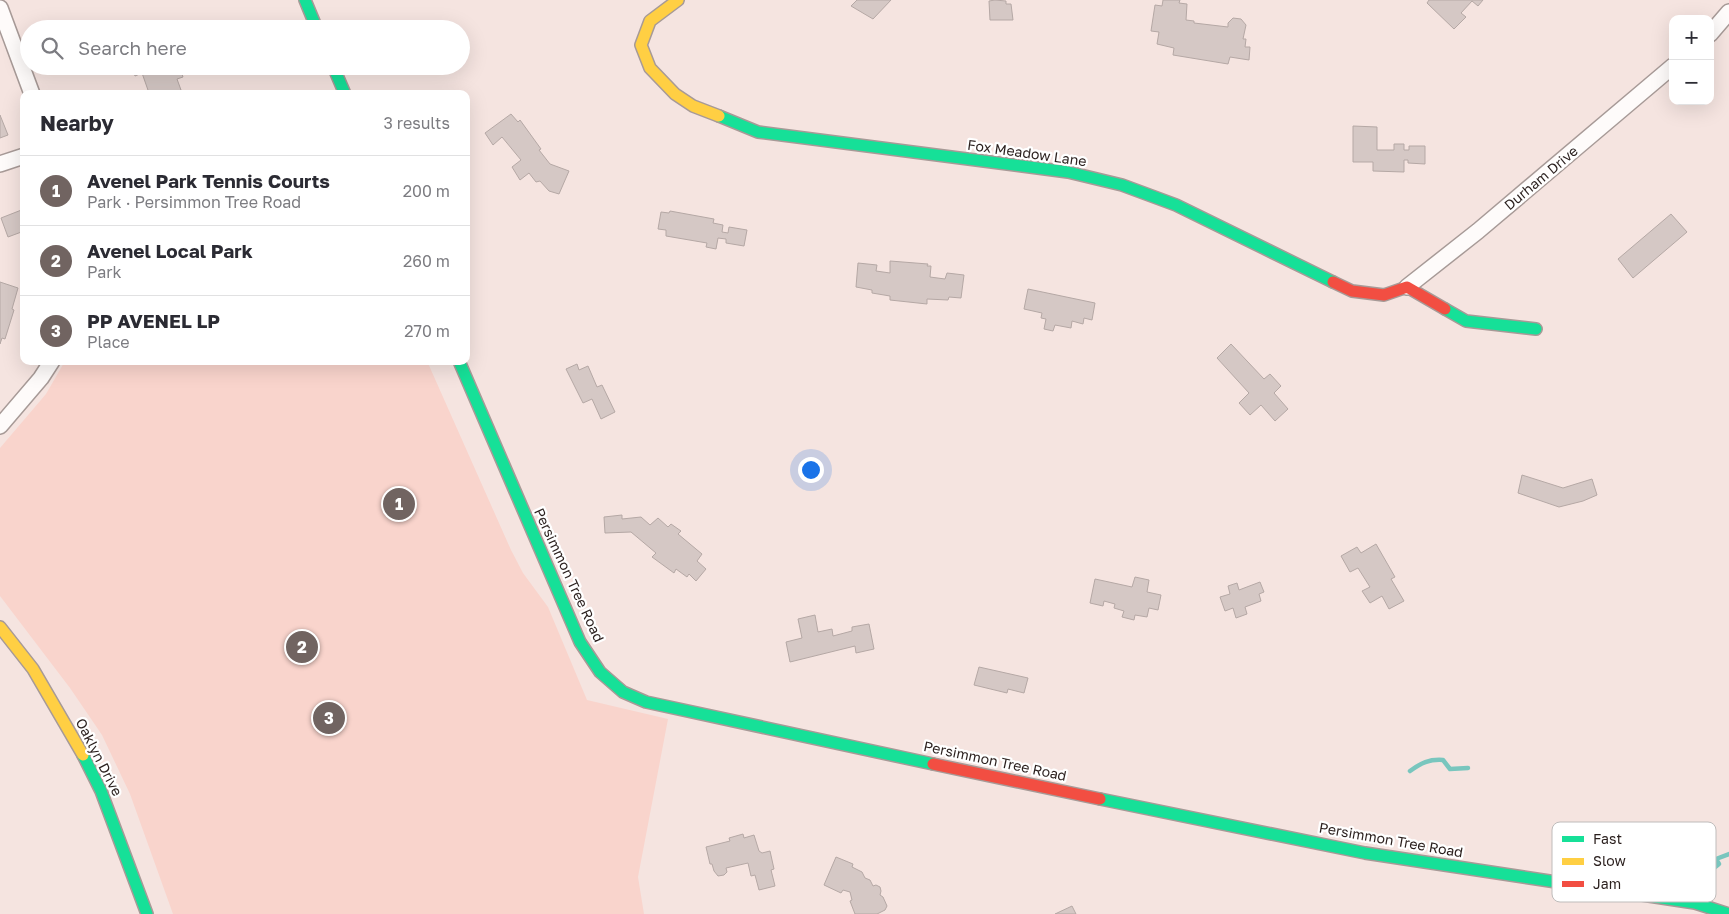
<!DOCTYPE html>
<meta charset="utf-8">
<style>
body{margin:0;font-family:"Golos Text",sans-serif;background:#f2f2f3;color:#2b2b33}
.controls{position:absolute;right:15px;top:15px;display:grid;overflow:hidden;border-radius:10px;box-shadow:0 5px 20px #0002}
.controls button{width:45px;height:45px;display:grid;place-items:center;padding:0;border:0;border-bottom:1px solid #e1e1e2;background:#fff;color:#2b2b33;font:25px sans-serif}
.you{position:absolute;left:810px;top:469px;width:18px;height:18px;margin:-12px;border:4px solid #fff;border-radius:50%;background:#1a73e8;box-shadow:0 0 0 8px #1a73e833}
.badge{display:grid;place-items:center;width:32px;height:32px;border-radius:50%;background:#716461;color:#fff;font-size:16px;font-weight:700}
.pin{position:absolute;translate:-50% -50%;border:2px solid #fff;box-shadow:0 1px 5px #0006}
.list{margin:0;padding:0;list-style:none}
h2{display:flex;justify-content:space-between;align-items:center;height:65px;margin:0;padding:0 20px;font-size:21px}
h2 small{font-size:16px;font-weight:400;color:#7c7c81}
.list li{display:grid;grid-template-columns:32px 1fr auto;gap:15px;align-items:center;box-sizing:border-box;height:70px;padding:0 20px;border-top:1px solid #e1e1e2}
.list b{display:block;font-size:19px;white-space:nowrap}
.list p{margin:0;font-size:16px;white-space:nowrap;color:#7c7c81}
.list em{font-size:16px;font-style:normal;color:#7c7c81}
.icon{flex:none;width:28px;height:28px;fill:none;stroke:currentColor;stroke-width:2;stroke-linecap:round;stroke-linejoin:round}
.map{position:relative;flex:none;width:1729px;height:914px;overflow:hidden}
.search{position:absolute;background:#fff;box-shadow:0 5px 20px #0002;left:20px;top:20px;width:450px;height:55px;display:flex;align-items:center;gap:12px;box-sizing:border-box;padding:0 18px;border-radius:28px;color:#7c7c81;font-size:19px}
.panel{position:absolute;background:#fff;box-shadow:0 5px 20px #0002;left:20px;top:90px;width:450px;height:275px;border-radius:10px}
.map>svg:first-child{display:block}
.green{fill:#f9d4cc}
.lines{fill:none;stroke-linecap:round;stroke-linejoin:round}
.stream{stroke:#79c6be;stroke-width:4.5}
.building{fill:#d5c8c5;stroke:#b5a8a5}
.street-casing{stroke:#a79a97;stroke-width:18}
.fast-casing{stroke:#a79a97;stroke-width:14}
.slow-casing{stroke:#a79a97;stroke-width:14}
.jam-casing{stroke:#a79a97;stroke-width:14}
.street{stroke:#fefbfa;stroke-width:15}
.fast{stroke:#16e098;stroke-width:11}
.slow{stroke:#ffcf43;stroke-width:11}
.jam{stroke:#f24e42;stroke-width:11}
.labels{text-anchor:middle;stroke-width:4.5;stroke-linejoin:round;paint-order:stroke}
.street-label{font-size:14px;fill:#2a1f1d;stroke:#fff}
.key{fill:#fff;stroke:#bfbcbb;stroke-width:1}
.key-label{font-size:14px;fill:#2a1f1d}
</style>
<div class="map">
<svg width="1729" height="914" viewBox="0 0 1729 914">
<rect width="100%" height="100%" fill="#f5e4e0"/>
<!-- green -->
<polygon class="green" points="65,361 427,361 511,550 523,573 548,607 587,700 668,719 638,877 644,914 173,914 130,794 102,735 70,688 0,596 0,448 46,394"/>
<g class="lines">
<!-- stream -->
<g class="stream">
<path d="M1410,771c11,-8 19,-12 33,-11l7,9 18,-1"/>
<path d="M1635,837c17,19 42,28 67,25l3,6h9l5,-4 -3,-5 13,-5"/>
</g>
</g>
<!-- building -->
<g class="building">
<polygon points="857,0 891,0 873,19 851,6"/>
<polygon points="995,0 1006,1 1006,4 1011,4 1013,20 990,20 989,1"/>
<polygon points="1163,0 1180,0 1179,3 1187,4 1186,20 1194,21 1194,23 1228,27 1228,23 1233,18 1241,19 1246,25 1243,39 1246,39 1245,47 1250,47 1249,60 1230,57 1228,64 1173,55 1174,48 1157,44 1159,32 1151,31 1155,5 1162,6"/>
<polygon points="1429,0 1483,0 1478,6 1472,1 1461,13 1466,17 1454,29 1427,3"/>
<polygon points="131,66 179,66 183,77 177,79 181,90 170,94 154,94 153,92 149,93 142,73 135,76"/>
<polygon points="511,114 518,122 520,120 541,149 539,150 550,164 569,171 559,194 549,191 540,181 536,182 529,173 520,180 512,167 521,160 502,137 493,145 485,133"/>
<polygon points="0,115 8,135 0,138"/>
<polygon points="1353,126 1377,127 1377,150 1394,150 1394,144 1404,144 1404,150 1409,150 1409,146 1425,146 1425,164 1408,163 1408,160 1404,160 1404,172 1373,171 1373,162 1353,162"/>
<polygon points="24,209 24,231 8,237 1,218"/>
<polygon points="670,211 714,219 713,223 723,225 722,232 728,233 729,227 747,230 744,246 726,243 726,239 718,238 716,249 706,247 707,243 666,236 666,230 658,229 661,212 669,213"/>
<polygon points="1671,214 1687,232 1633,278 1618,259"/>
<polygon points="890,261 928,264 927,266 931,266 930,277 945,279 947,273 964,275 961,298 949,297 948,300 927,299 927,304 890,300 890,296 872,293 872,290 856,287 858,263 877,265 876,271 890,273"/>
<polygon points="0,282 18,288 12,309 14,310 5,339 2,338 0,344"/>
<polygon points="1028,289 1095,303 1092,320 1084,318 1083,324 1072,321 1071,328 1055,325 1053,331 1044,329 1046,319 1041,318 1042,313 1024,309"/>
<polygon points="1231,344 1264,379 1270,374 1281,386 1274,393 1288,409 1275,421 1261,405 1250,415 1239,403 1249,393 1217,358"/>
<polygon points="577,364 579,370 588,366 597,387 602,385 615,412 601,419 592,399 583,403 566,369"/>
<polygon points="1522,475 1563,488 1592,479 1597,495 1583,501 1559,507 1518,493"/>
<polygon points="622,515 622,519 641,517 650,525 658,518 668,527 671,524 681,531 678,534 702,554 697,561 706,569 696,581 689,574 687,577 676,569 674,573 652,557 656,553 631,532 605,533 604,517"/>
<polygon points="1376,544 1395,577 1391,579 1404,601 1389,609 1382,596 1370,603 1362,591 1370,587 1358,568 1350,572 1341,556 1357,547 1361,553"/>
<polygon points="1135,577 1149,580 1147,592 1161,595 1158,610 1149,608 1147,617 1135,615 1134,620 1122,617 1124,611 1114,608 1115,604 1104,601 1103,606 1090,603 1095,579 1132,587"/>
<polygon points="1260,582 1264,592 1259,594 1261,601 1245,607 1247,614 1236,618 1233,608 1225,611 1220,597 1230,594 1228,586 1237,583 1239,590"/>
<polygon points="815,615 818,632 832,629 833,636 852,631 852,627 869,624 874,649 856,653 855,646 790,662 786,642 802,638 798,619"/>
<polygon points="979,667 1028,678 1024,693 1008,689 1007,693 974,685"/>
<circle cx="329" cy="718" r="4.5"/>
<polygon points="743,834 744,838 754,835 759,851 762,853 770,851 774,869 771,870 775,886 759,890 755,875 751,876 748,863 726,868 727,872 724,875 718,876 714,871 712,864 710,864 706,847 730,841 729,838"/>
<polygon points="836,857 853,864 852,867 862,872 865,878 870,880 873,886 876,885 880,887 881,891 880,895 883,897 887,906 885,910 877,914 855,914 850,901 852,900 850,892 843,890 841,893 824,885"/>
<polygon points="1072,906 1076,914 1055,914"/>
</g>
<g class="lines">
<!-- street casing -->
<g class="street-casing">
<g id="street">
<polyline points="0,8 32,94"/>
<polyline points="1710,34 1729,12"/>
<polyline points="0,164 24,156"/>
<polyline points="1407,287 1478,231 1673,66"/>
<polyline points="0,426 41,378 52,361"/>
</g>
</g>
<!-- fast casing -->
<g class="fast-casing">
<g id="fast">
<polyline points="305,0 317,29"/>
<polyline points="333,66 345,94"/>
<polyline points="719,116 758,132 1068,172 1122,185 1176,205 1333,282"/>
<polyline points="1445,309 1466,321 1536,329"/>
<polyline points="459,361 580,642 600,672 623,692 646,702 933,764"/>
<polyline points="83,755 101,791 147,914"/>
<polyline points="1100,799 1365,853 1695,903 1729,914"/>
</g>
</g>
<!-- slow casing -->
<g class="slow-casing">
<g id="slow">
<polyline points="678,0 650,21 641,45 650,68 675,94 693,106 719,116"/>
<polyline points="0,627 33,669 83,755"/>
</g>
</g>
<!-- jam casing -->
<g class="jam-casing">
<g id="jam">
<polyline points="1333,282 1352,291 1384,295 1407,287 1445,309"/>
<polyline points="933,764 1100,799"/>
</g>
</g>
<!-- street -->
<use href="#street" class="street"/>
<!-- fast -->
<use href="#fast" class="fast"/>
<!-- slow -->
<use href="#slow" class="slow"/>
<!-- jam -->
<use href="#jam" class="jam"/>
</g>
<g class="labels">
<!-- street labels -->
<g class="street-label">
<text transform="translate(1027 153) rotate(8)" y="5">Fox Meadow Lane</text>
<text transform="translate(1541 178) rotate(-40)" y="5">Durham Drive</text>
<text transform="translate(569 575) rotate(65)" y="5">Persimmon Tree Road</text>
<text transform="translate(99 757) rotate(63)" y="5">Oaklyn Drive</text>
<text transform="translate(995 761) rotate(12)" y="5">Persimmon Tree Road</text>
<text transform="translate(1391 840) rotate(10)" y="5">Persimmon Tree Road</text>
</g>
</g>
<!-- legend -->
<rect x="1552" y="822" width="164" height="80" rx="8" class="key"/>
<rect x="1562" y="836" width="22" height="6" fill="#16e098"/>
<rect x="1562" y="858" width="22" height="7" fill="#ffcf43"/>
<rect x="1562" y="881" width="22" height="6" fill="#f24e42"/>
<g class="key-label">
<text x="1593" y="844">Fast</text>
<text x="1593" y="866">Slow</text>
<text x="1593" y="889">Jam</text>
</g>
</svg>
<div class="controls">
<button>+</button>
<button>−</button>
</div>
<div class="you"></div>
<div class="pin badge" style="left:399px;top:504px">1</div>
<div class="pin badge" style="left:302px;top:647px">2</div>
<div class="pin badge" style="left:329px;top:718px">3</div>
<div class="search"><svg class="icon" aria-label="search" viewBox="0 0 24 24"><circle cx="10" cy="10" r="6"/><path d="M15 15l6 6"/></svg>Search here</div>
<section class="panel">
<h2>Nearby<small>3 results</small></h2>
<ul class="list">
<li><span class="badge">1</span><div><b>Avenel Park Tennis Courts</b><p>Park · Persimmon Tree Road</p></div><em>200 m</em></li>
<li><span class="badge">2</span><div><b>Avenel Local Park</b><p>Park</p></div><em>260 m</em></li>
<li><span class="badge">3</span><div><b>PP AVENEL LP</b><p>Place</p></div><em>270 m</em></li>
</ul>
</section>
</div>
